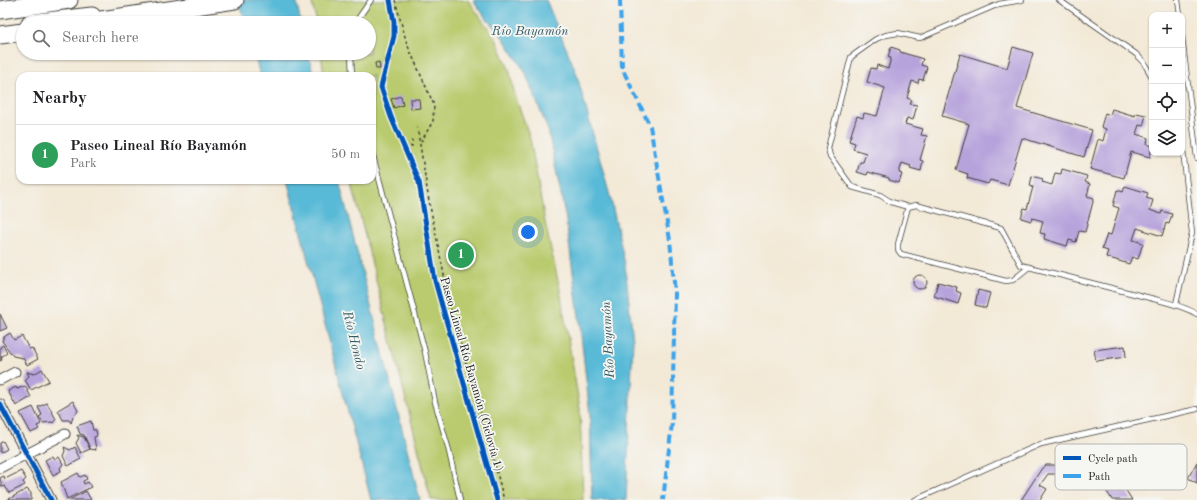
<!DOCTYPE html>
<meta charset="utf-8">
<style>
body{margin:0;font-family:"Old Standard TT",serif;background:#f6f6f6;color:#202124}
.controls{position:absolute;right:12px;top:12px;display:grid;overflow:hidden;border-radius:8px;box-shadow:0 1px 3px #0004}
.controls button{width:36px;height:36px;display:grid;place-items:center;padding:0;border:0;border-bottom:1px solid #e0e0e0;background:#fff;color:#202124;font:20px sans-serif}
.you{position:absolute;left:528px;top:232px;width:14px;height:14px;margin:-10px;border:3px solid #fff;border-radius:50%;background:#1a73e8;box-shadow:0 0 0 6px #1a73e833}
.badge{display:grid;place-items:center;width:26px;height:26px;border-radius:50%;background:#111827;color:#fff;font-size:13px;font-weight:700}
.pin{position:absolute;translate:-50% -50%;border:2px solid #fff;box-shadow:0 1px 4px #0006}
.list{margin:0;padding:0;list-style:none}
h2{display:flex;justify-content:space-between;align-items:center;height:52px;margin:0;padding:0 16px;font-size:17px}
h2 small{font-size:13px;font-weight:400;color:#757577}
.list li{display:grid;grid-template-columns:26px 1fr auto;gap:12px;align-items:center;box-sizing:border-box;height:60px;padding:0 16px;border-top:1px solid #e0e0e0}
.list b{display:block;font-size:15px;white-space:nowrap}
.list p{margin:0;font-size:13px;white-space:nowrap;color:#757577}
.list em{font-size:13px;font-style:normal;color:#757577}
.icon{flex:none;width:22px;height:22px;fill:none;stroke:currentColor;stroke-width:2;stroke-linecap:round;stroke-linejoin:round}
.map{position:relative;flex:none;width:1197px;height:500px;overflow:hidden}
.search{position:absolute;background:#fff;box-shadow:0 1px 3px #0004;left:16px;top:16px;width:360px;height:44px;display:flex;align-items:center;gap:10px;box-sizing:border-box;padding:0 14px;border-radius:22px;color:#757577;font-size:15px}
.panel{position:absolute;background:#fff;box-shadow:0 1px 3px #0004;left:16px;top:72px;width:360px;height:112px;border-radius:12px}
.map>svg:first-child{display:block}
.green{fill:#b9cb6e;stroke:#6a7445}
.water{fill:#58bad7;stroke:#3a6b7a}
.building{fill:#b7a3dc}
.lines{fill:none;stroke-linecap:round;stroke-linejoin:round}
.service-casing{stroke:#3c3b38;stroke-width:6}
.minor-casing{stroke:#3c3b38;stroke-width:11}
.motorway-casing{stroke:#3c3b38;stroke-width:19}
.path{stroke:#3c3b38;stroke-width:1.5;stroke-dasharray:3 3;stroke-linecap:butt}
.service{stroke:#fff;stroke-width:4.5}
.minor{stroke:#fff;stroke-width:9}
.motorway{stroke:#fff;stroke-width:17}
.quiet{stroke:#3da2ea;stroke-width:4;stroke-dasharray:8 4;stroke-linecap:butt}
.cycleway-casing{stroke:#f6f6f2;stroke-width:8}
.cycleway{stroke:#0057b8;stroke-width:5}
.labels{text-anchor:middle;stroke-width:3.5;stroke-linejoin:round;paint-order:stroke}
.street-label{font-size:12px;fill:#1c1c1c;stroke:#f6f6f2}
.water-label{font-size:13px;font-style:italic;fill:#345b67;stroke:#f6f6f2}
.key{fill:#f6f6f2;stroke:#b5b5b2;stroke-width:1}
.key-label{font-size:11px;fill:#1c1c1c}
</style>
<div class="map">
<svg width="1197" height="500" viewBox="0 0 1197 500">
<rect width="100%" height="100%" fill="#f6f6f2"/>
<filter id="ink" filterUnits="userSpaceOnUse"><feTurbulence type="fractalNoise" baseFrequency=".025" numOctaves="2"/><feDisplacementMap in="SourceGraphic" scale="8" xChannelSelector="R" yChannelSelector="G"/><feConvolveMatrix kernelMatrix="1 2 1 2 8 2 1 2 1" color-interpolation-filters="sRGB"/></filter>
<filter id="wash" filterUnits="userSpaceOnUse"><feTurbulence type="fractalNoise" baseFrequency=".012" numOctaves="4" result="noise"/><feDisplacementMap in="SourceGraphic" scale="16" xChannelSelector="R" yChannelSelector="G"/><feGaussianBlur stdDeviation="0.9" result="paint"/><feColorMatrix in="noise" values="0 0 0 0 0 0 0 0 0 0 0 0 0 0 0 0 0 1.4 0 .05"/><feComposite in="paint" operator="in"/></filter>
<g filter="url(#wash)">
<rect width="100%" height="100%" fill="#f3e9d7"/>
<!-- green -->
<polygon class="green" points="311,0 468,0 496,39 509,69 515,95 530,138 545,222 560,290 580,409 583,500 431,500 351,180 372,180 372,76 324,76 321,53 369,53 369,23 317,23"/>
<!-- water -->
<g class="water">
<polygon points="238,0 296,0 301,23 245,23"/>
<polygon points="473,0 546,0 576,72 611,200 625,264 633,341 626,500 592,500 590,415 579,317 566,220 548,130 525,72 500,33 488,21"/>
<polygon points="254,53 308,53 314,76 260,76"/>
<polygon points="287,180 339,180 420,500 371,500"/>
</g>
<g id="blocks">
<!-- building -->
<g class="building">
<polygon points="891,47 900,50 900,52 923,59 921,65 927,67 923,80 919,79 918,83 912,81 907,98 912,100 910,104 917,105 913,120 907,118 905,124 923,129 921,135 927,136 920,160 923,161 921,171 910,168 911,166 902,163 899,173 902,174 899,183 889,180 889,178 868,172 867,175 857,172 860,162 863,162 866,153 853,149 855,143 849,141 857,116 863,118 864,113 877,116 885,88 867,82 871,68 876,69 877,65 888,69 891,58 888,57"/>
<polygon points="1013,47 1033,53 1017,108 1092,130 1084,157 1022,138 1008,185 990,180 988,184 967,178 968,174 956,170 969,124 942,116 960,54 1007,68"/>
<polygon points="379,62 380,69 376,69 375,63"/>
<polygon points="401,96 403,105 394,108 391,99"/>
<polygon points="410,99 419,99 420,108 411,109"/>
<polygon points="1112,109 1135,116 1136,113 1146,115 1143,126 1139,125 1136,134 1148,138 1147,144 1152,146 1150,157 1131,152 1124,178 1090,169 1098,139 1103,141 1106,129 1101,127 1105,113 1110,115"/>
<polygon points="1062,169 1087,176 1085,182 1090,184 1087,196 1094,198 1085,232 1079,231 1076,242 1069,240 1067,246 1044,239 1045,234 1040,233 1043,221 1032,218 1031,221 1021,218 1024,208 1027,209 1033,187 1030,186 1032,176 1043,179 1042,182 1052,185 1055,173 1061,174"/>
<polygon points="1125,186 1148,193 1146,198 1153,200 1150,210 1161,214 1162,211 1172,214 1169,224 1166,223 1162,236 1137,228 1133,240 1143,243 1138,259 1132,257 1129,264 1106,257 1108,251 1102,249 1107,234 1111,235 1119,208 1113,206 1117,190 1123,192"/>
<circle cx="920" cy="282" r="7"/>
<polygon points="938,282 957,287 956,291 961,293 958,304 934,296"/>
<polygon points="978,290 990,293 986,308 975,305"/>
<polygon points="0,314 7,328 0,331"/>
<polygon points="10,333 14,340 22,336 29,349 32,348 38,359 27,365 23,358 13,356 2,341 4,337"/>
<polygon points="3,345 7,353 1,357 2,360 0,361 0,347"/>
<polygon points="1125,346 1126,357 1096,361 1094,350"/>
<polygon points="42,369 49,381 31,390 25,380 29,376 27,372 34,374"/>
<polygon points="25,386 31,397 16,406 8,391 16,387 17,389"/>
<polygon points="73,401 78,411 73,417 71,423 69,420 63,420 58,410"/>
<polygon points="47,403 56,419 53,423 52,422 43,423 39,417 42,415 38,407"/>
<polygon points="33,407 41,424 37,426 39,429 31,433 20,413"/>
<polygon points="91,421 93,430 96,430 97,436 94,437 96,450 90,449 84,435 80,434 77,426"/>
<polygon points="77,435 84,437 90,449 81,453 76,443 79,438"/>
<polygon points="3,441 7,449 0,453 0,443"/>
<polygon points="64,447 70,450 75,447 81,459 68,466 63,456 65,451"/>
<polygon points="53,456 55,459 59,457 63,464 60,468 61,471 53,475 45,460"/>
<polygon points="1197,462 1197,483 1188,478"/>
<polygon points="1046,465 1107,465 1112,468 1132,500 1112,500 1106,490 1113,486 1105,474 1092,474 1091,482 1061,482 1061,474 1048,474 1040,485 1047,489 1040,500 1021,500 1042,468"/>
<polygon points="21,471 26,479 23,482 25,485 9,493 5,486 2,487 0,478 4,476 5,479"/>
<polygon points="78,473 80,477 85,475 87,479 83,481 84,484 88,482 91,487 67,499 61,482"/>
<polygon points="27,489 31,493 31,500 7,500"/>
<polygon points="86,491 91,500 69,500"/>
</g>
</g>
</g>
<g filter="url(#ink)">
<use href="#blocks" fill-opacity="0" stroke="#3c3b38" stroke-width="1"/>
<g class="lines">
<!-- service casing -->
<g class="service-casing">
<g id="service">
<polyline points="1059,0 1136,54 1143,61 1152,77"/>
<polyline points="1178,0 1180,15"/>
<polyline points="355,23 371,0"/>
<polyline points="1182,37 1197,158"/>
<polyline points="351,53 352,76"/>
<polyline points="372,152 425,352 435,402 448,447 460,500"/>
<polyline points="908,207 891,202 880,195 852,187 830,156 828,148 851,57 876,39 886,35 898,33 920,38 999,4 1022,0"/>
<path d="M1029,267l-16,13 -7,1 -105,-27 -3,-4v-6l10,-37 8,-2 85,23 20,37 133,34c15,4 30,7 43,15"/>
<polyline points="1176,304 1192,233 1182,140"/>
<polyline points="915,500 1041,444 1197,409"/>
</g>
</g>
<!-- minor casing -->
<g class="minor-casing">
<g id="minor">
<polyline points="0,380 15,372"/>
<polyline points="0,404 51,500"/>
<polyline points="0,468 65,434"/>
</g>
</g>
<!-- motorway casing -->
<g class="motorway-casing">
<g id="motorway">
<polyline points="0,10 69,0"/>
<polyline points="30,23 92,16"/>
<polyline points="81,23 235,0"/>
<polyline points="0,35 23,32"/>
</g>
</g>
<!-- path -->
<g class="path">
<polyline points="395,0 407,44 434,105 433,121 421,142"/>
<polyline points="417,126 429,201 453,319 487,434 504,500"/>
<polyline points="404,147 412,146 412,140"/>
</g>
<!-- service -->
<use href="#service" class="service"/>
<!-- minor -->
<use href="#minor" class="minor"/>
<!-- motorway -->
<use href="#motorway" class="motorway"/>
<!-- quiet -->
<polyline class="quiet" points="620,0 622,68 650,126 670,240 675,293 672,423 663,500"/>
<!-- cycleway casing -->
<g class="cycleway-casing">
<g id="cycleway">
<polyline points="390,0 394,22 394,36 381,87 391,117 419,182 435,281 497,500"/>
<polyline points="0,404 51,500"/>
</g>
</g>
<!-- cycleway -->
<use href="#cycleway" class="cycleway"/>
</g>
</g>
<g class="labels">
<!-- street labels -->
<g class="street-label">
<text transform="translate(472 374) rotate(74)" y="4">Paseo Lineal Río Bayamón (Ciclovía 1)</text>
</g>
<!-- water labels -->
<g class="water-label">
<text x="530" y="35">Río Bayamón</text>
<text transform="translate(355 340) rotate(76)" y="5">Río Hondo</text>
<text transform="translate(607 340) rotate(-93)" y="5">Río Bayamón</text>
</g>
</g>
<!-- legend -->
<rect x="1055" y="444" width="132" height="46" rx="6" class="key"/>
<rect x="1063" y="456" width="18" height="4" fill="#0057b8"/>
<rect x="1063" y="474" width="18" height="4" fill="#3da2ea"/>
<g class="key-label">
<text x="1088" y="462">Cycle path</text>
<text x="1088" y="480">Path</text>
</g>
</svg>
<div class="controls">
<button>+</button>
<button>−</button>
<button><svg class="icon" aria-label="locate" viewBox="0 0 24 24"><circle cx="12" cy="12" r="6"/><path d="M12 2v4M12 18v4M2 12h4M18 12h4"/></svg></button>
<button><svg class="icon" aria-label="layers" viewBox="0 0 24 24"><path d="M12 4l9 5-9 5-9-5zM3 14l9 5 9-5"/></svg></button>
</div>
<div class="you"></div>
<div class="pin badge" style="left:461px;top:255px;background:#2e9e5b">1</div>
<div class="search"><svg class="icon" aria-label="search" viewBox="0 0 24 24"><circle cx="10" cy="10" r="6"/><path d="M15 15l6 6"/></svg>Search here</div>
<section class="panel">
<h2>Nearby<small></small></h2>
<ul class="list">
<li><span class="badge" style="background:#2e9e5b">1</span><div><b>Paseo Lineal Río Bayamón</b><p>Park</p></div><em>50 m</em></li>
</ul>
</section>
</div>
